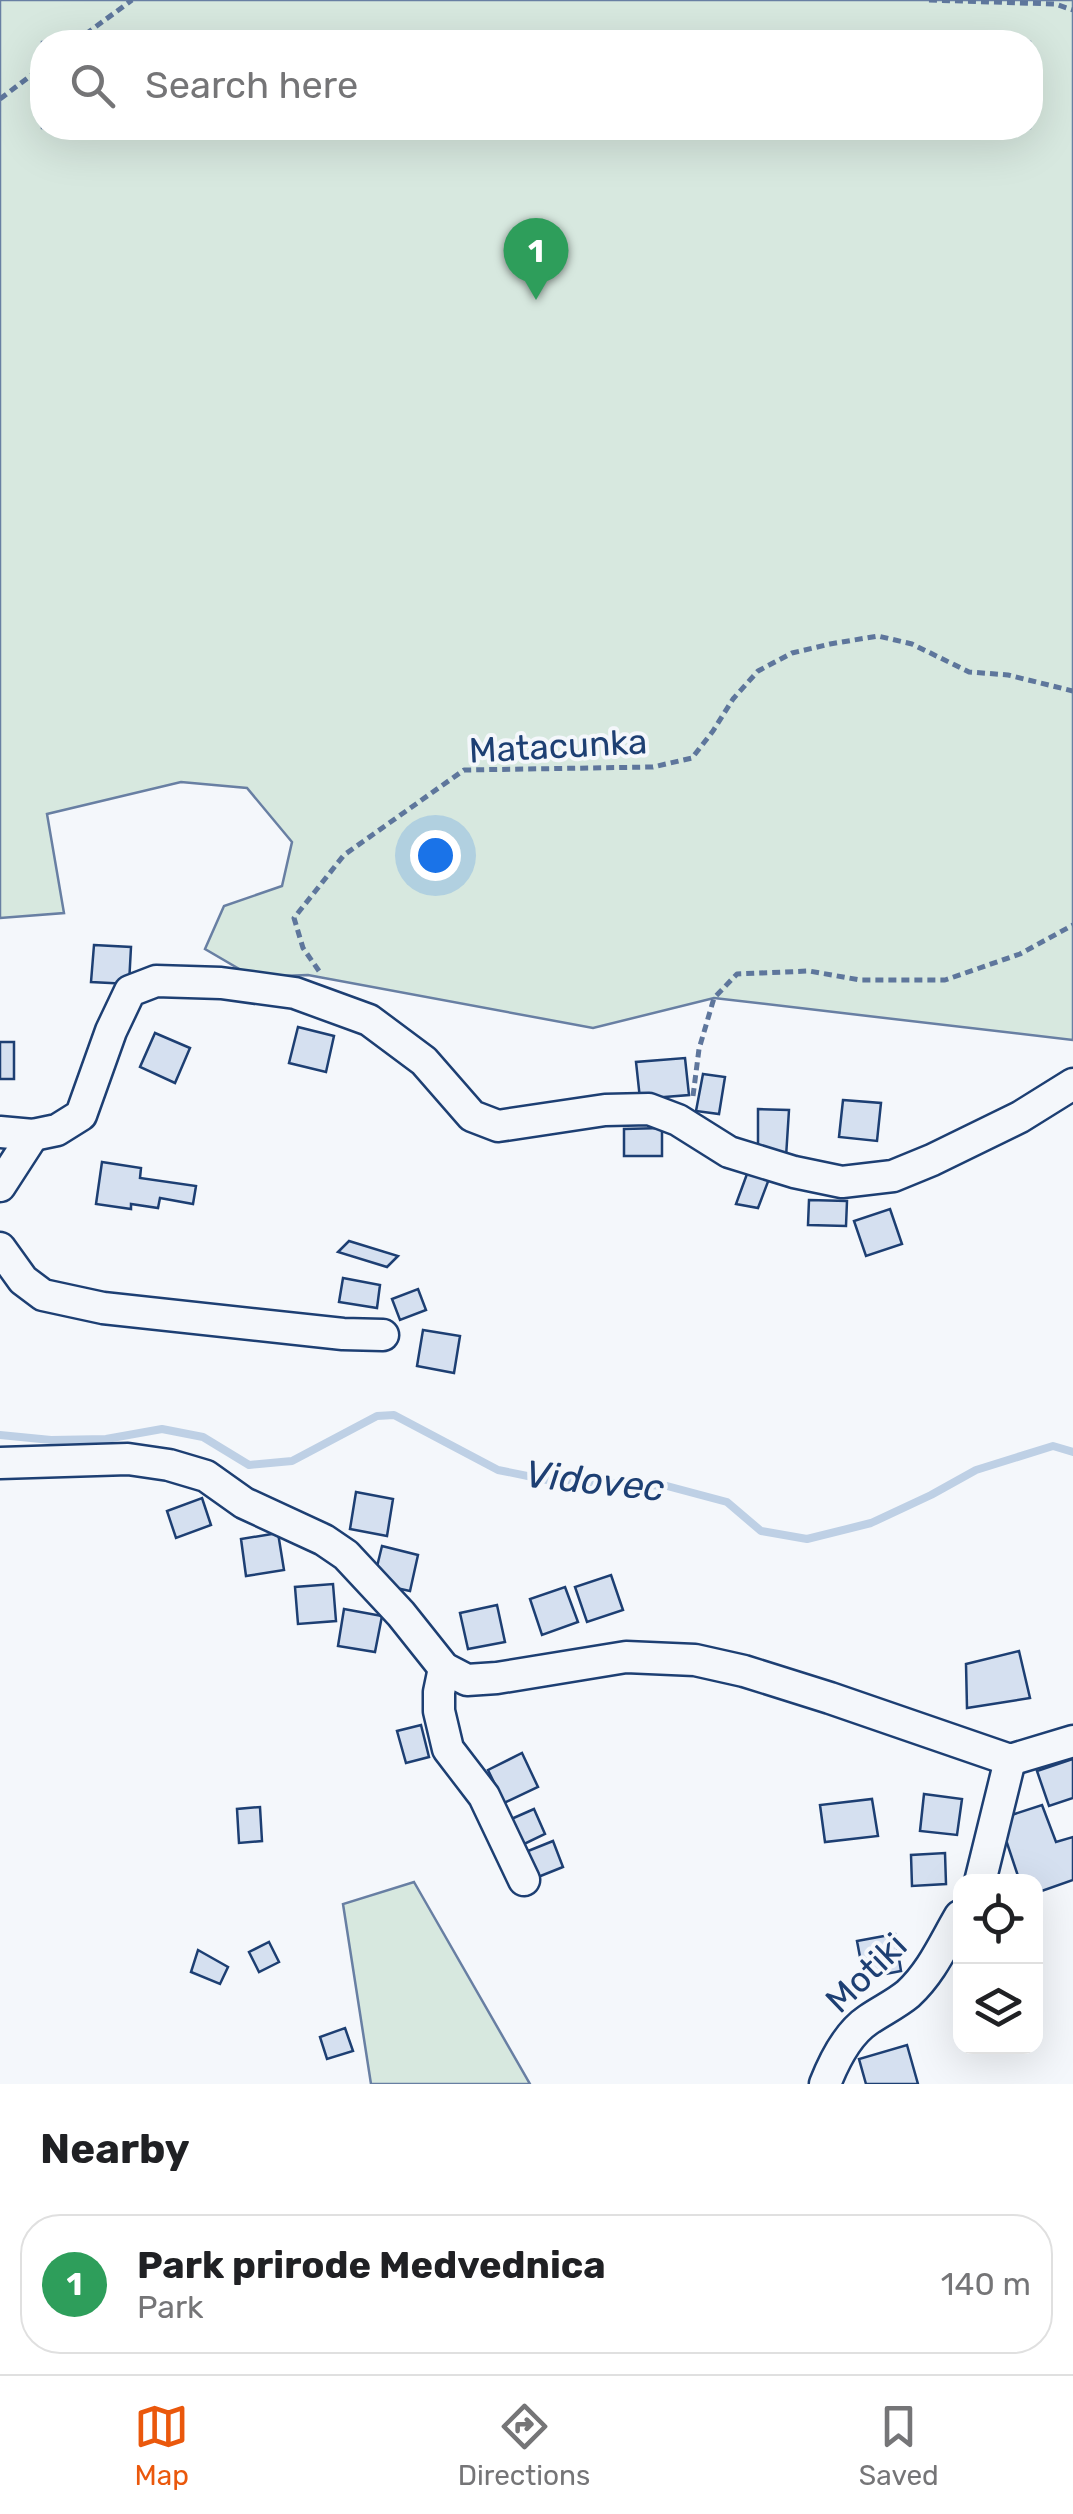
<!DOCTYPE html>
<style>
body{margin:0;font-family:Rubik,sans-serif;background:#f2f2f2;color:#202124}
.controls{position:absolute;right:30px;bottom:30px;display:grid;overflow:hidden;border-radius:20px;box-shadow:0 10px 40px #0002}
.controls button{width:90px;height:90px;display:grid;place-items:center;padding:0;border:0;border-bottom:2px solid #e0e0e0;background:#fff;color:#202124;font:50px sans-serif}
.you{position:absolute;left:435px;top:855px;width:35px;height:35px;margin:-25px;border:8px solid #fff;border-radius:50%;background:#1a73e8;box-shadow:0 0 0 15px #1a73e833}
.badge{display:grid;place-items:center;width:65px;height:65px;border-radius:50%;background:#ea580c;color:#fff;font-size:32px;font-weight:700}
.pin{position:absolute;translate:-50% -82px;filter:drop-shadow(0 2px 5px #0008)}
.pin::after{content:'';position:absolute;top:52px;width:35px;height:30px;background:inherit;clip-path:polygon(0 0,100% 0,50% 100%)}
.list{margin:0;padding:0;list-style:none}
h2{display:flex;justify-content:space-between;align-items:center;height:130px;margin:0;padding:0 40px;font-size:42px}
h2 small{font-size:32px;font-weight:400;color:#757577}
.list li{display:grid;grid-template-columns:65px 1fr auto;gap:30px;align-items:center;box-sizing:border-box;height:140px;margin:0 20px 20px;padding:0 20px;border:2px solid #e0e0e0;border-radius:40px}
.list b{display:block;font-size:38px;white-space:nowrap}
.list p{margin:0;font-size:32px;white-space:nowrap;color:#757577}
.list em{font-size:32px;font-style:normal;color:#757577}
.icon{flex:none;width:55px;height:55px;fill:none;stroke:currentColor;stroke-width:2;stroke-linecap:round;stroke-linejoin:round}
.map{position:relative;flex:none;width:1073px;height:2084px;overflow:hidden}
.search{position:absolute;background:#fff;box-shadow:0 10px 40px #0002;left:30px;right:30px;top:30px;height:110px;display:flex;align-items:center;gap:25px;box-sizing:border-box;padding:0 35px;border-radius:40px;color:#757577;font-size:38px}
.sheet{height:290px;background:#fff}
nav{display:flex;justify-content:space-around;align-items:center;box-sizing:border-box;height:140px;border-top:2px solid #e0e0e0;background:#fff;font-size:28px;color:#757577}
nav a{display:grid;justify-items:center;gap:5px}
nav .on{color:#ea580c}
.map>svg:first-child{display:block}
.green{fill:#d7e8df;stroke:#687fa3;stroke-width:2.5;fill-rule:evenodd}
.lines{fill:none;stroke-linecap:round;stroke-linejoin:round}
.stream{stroke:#bed0e5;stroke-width:8}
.building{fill:#d5e0f0;stroke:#1d3f73;stroke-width:2.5}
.minor-casing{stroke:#1d3f73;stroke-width:35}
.path{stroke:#5e769c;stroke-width:5;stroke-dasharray:8 5;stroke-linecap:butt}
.minor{stroke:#f4f7fb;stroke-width:30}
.labels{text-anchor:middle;stroke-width:8;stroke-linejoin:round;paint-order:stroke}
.street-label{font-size:35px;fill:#1d3f73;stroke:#f4f7fb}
.water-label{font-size:38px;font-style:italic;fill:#1d3f73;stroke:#f4f7fb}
</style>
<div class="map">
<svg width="1073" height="2084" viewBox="0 0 1073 2084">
<rect width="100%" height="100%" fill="#f4f7fb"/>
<!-- green -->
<g class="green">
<path d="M0,0h1073v1040l-359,-42 -121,30 -285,-53 -55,2 -48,-28 19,-43 58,-20 10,-44 -45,-54 -66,-6 -134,32 17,99 -64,5zM42,42h988v86h-988z"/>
<polygon points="414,1882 530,2084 371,2084 343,1904"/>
</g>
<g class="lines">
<!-- stream -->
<polyline class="stream" points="0,1435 51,1440 106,1439 162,1429 203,1437 249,1465 292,1461 377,1416 394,1415 498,1470 547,1480 667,1486 727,1502 761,1531 807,1539 871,1523 931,1495 976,1470 1053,1446 1073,1452"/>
</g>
<!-- building -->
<g class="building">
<polygon points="94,945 131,947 129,984 91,982"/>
<polygon points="298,1027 334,1036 326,1072 289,1063"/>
<polygon points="155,1033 190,1048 175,1083 140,1067"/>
<rect x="0" y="1042" width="14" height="37"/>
<polygon points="685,1058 689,1095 640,1099 636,1062"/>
<polygon points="703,1074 725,1077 719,1114 696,1111"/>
<polygon points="843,1100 881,1103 877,1141 839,1137"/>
<polygon points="758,1109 789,1110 786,1157 758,1158"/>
<polygon points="662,1128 662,1156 624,1156 624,1129"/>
<polygon points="102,1162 141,1168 140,1178 196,1186 193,1204 160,1198 158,1208 131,1204 131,1209 96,1204"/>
<polygon points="747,1174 769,1179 758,1208 736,1204"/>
<polygon points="809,1200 847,1201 846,1226 808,1225"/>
<polygon points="890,1209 902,1244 866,1256 854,1221"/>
<polygon points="349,1241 398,1256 387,1267 338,1252"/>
<polygon points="343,1278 380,1285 377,1308 339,1302"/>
<polygon points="418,1289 426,1310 400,1320 392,1299"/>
<polygon points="423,1330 460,1336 454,1373 417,1366"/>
<polygon points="356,1492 393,1499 387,1536 350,1529"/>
<polygon points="202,1498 211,1525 176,1538 167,1511"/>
<polygon points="278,1533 284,1570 246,1576 241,1539"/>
<polygon points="382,1546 418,1555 410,1591 373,1583"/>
<polygon points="611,1575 623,1610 587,1622 575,1587"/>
<polygon points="333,1584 336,1621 298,1624 295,1587"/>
<polygon points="565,1587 578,1622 542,1635 530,1599"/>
<polygon points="497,1605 505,1642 468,1649 460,1613"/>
<polygon points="344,1609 382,1616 375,1652 338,1646"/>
<polygon points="1019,1651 1030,1698 967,1708 966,1664"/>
<polygon points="421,1725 429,1757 406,1763 397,1731"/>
<polygon points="522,1753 538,1787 504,1803 488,1770"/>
<polygon points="1073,1759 1073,1798 1049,1806 1037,1771"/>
<polygon points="924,1794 962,1799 957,1835 920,1831"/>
<polygon points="872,1799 878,1836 825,1842 820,1805"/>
<polygon points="1042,1805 1056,1842 1073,1837 1073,1880 1036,1893 1036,1882 1020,1882 999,1819"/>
<polygon points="260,1807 262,1841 239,1843 237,1809"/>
<polygon points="534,1809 545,1834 520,1846 509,1820"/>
<polygon points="553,1841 563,1867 533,1879 523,1853"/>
<polygon points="945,1853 946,1884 912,1886 911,1855"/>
<polygon points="895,1934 901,1971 864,1978 857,1941"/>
<polygon points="269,1942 279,1962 259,1972 249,1952"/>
<polygon points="198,1950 228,1967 220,1984 191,1972"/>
<polygon points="345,2028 353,2051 327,2059 320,2037"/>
<polygon points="907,2045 918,2084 866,2084 859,2059"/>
</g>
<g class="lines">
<!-- minor casing -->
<g class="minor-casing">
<g id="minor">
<polyline points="0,1132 33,1135 57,1130 81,1115 111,1031 130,991 156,981 221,983 295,993 369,1020 424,1061 472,1116 498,1126 605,1110 649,1109 678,1120 729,1152 794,1172 842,1182 893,1176 932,1160 1020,1117 1073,1084"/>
<polyline points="0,1186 33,1135"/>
<polyline points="0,1248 23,1280 43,1295 103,1308 343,1334 383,1335"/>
<polyline points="0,1463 128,1459 169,1465 206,1476 244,1503 324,1540 346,1555 401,1614 444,1668 467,1680 497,1678 626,1657 695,1660 744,1671 830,1698 1010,1760 1073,1741"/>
<polyline points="444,1668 439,1692 439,1711 448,1749 484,1796 524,1880"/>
<polyline points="980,1882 1010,1760"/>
<path d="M825,2084c9,-23 22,-50 43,-64 13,-9 28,-16 40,-26 24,-22 36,-51 52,-78"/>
</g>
</g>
<!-- path -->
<g class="path">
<polyline points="929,0 1055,4 1073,10"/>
<polyline points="75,42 132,0"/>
<polyline points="0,99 42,67"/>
<polyline points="319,971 303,948 294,918 344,855 464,770 653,767 692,758 713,731 733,699 758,671 792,653 830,644 878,636 912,644 969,672 1008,675 1073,691"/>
<polyline points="693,1096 699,1049 714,998 737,974 809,971 860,980 945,980 1020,954 1073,925"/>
</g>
<!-- minor -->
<use href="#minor" class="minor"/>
</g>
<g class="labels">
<!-- street labels -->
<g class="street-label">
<text transform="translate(558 746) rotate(-3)" y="12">Matacunka</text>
<text transform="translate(866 1973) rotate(-44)" y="12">Motiki</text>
</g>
<!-- water labels -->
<g class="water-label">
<text transform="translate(595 1481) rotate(6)" y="13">Vidovec</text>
</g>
</g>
</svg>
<div class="controls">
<button><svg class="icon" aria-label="locate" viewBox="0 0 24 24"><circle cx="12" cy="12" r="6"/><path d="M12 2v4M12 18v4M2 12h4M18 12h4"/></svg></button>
<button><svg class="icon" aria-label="layers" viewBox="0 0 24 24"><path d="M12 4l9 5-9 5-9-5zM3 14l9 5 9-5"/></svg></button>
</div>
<div class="you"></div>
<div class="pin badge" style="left:536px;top:300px;background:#2e9e5b">1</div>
<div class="search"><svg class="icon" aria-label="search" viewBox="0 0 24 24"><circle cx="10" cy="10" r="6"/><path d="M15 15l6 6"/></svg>Search here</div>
</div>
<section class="sheet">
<h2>Nearby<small></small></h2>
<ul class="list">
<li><span class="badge" style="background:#2e9e5b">1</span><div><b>Park prirode Medvednica</b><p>Park</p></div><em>140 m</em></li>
</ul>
</section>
<nav>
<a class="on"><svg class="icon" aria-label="map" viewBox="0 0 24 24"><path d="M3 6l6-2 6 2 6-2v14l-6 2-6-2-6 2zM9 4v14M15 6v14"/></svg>Map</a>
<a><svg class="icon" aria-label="directions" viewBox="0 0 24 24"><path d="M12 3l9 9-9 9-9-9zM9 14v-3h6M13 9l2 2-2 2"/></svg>Directions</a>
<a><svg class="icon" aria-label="saved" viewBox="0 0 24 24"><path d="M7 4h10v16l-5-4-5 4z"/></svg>Saved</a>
</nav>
